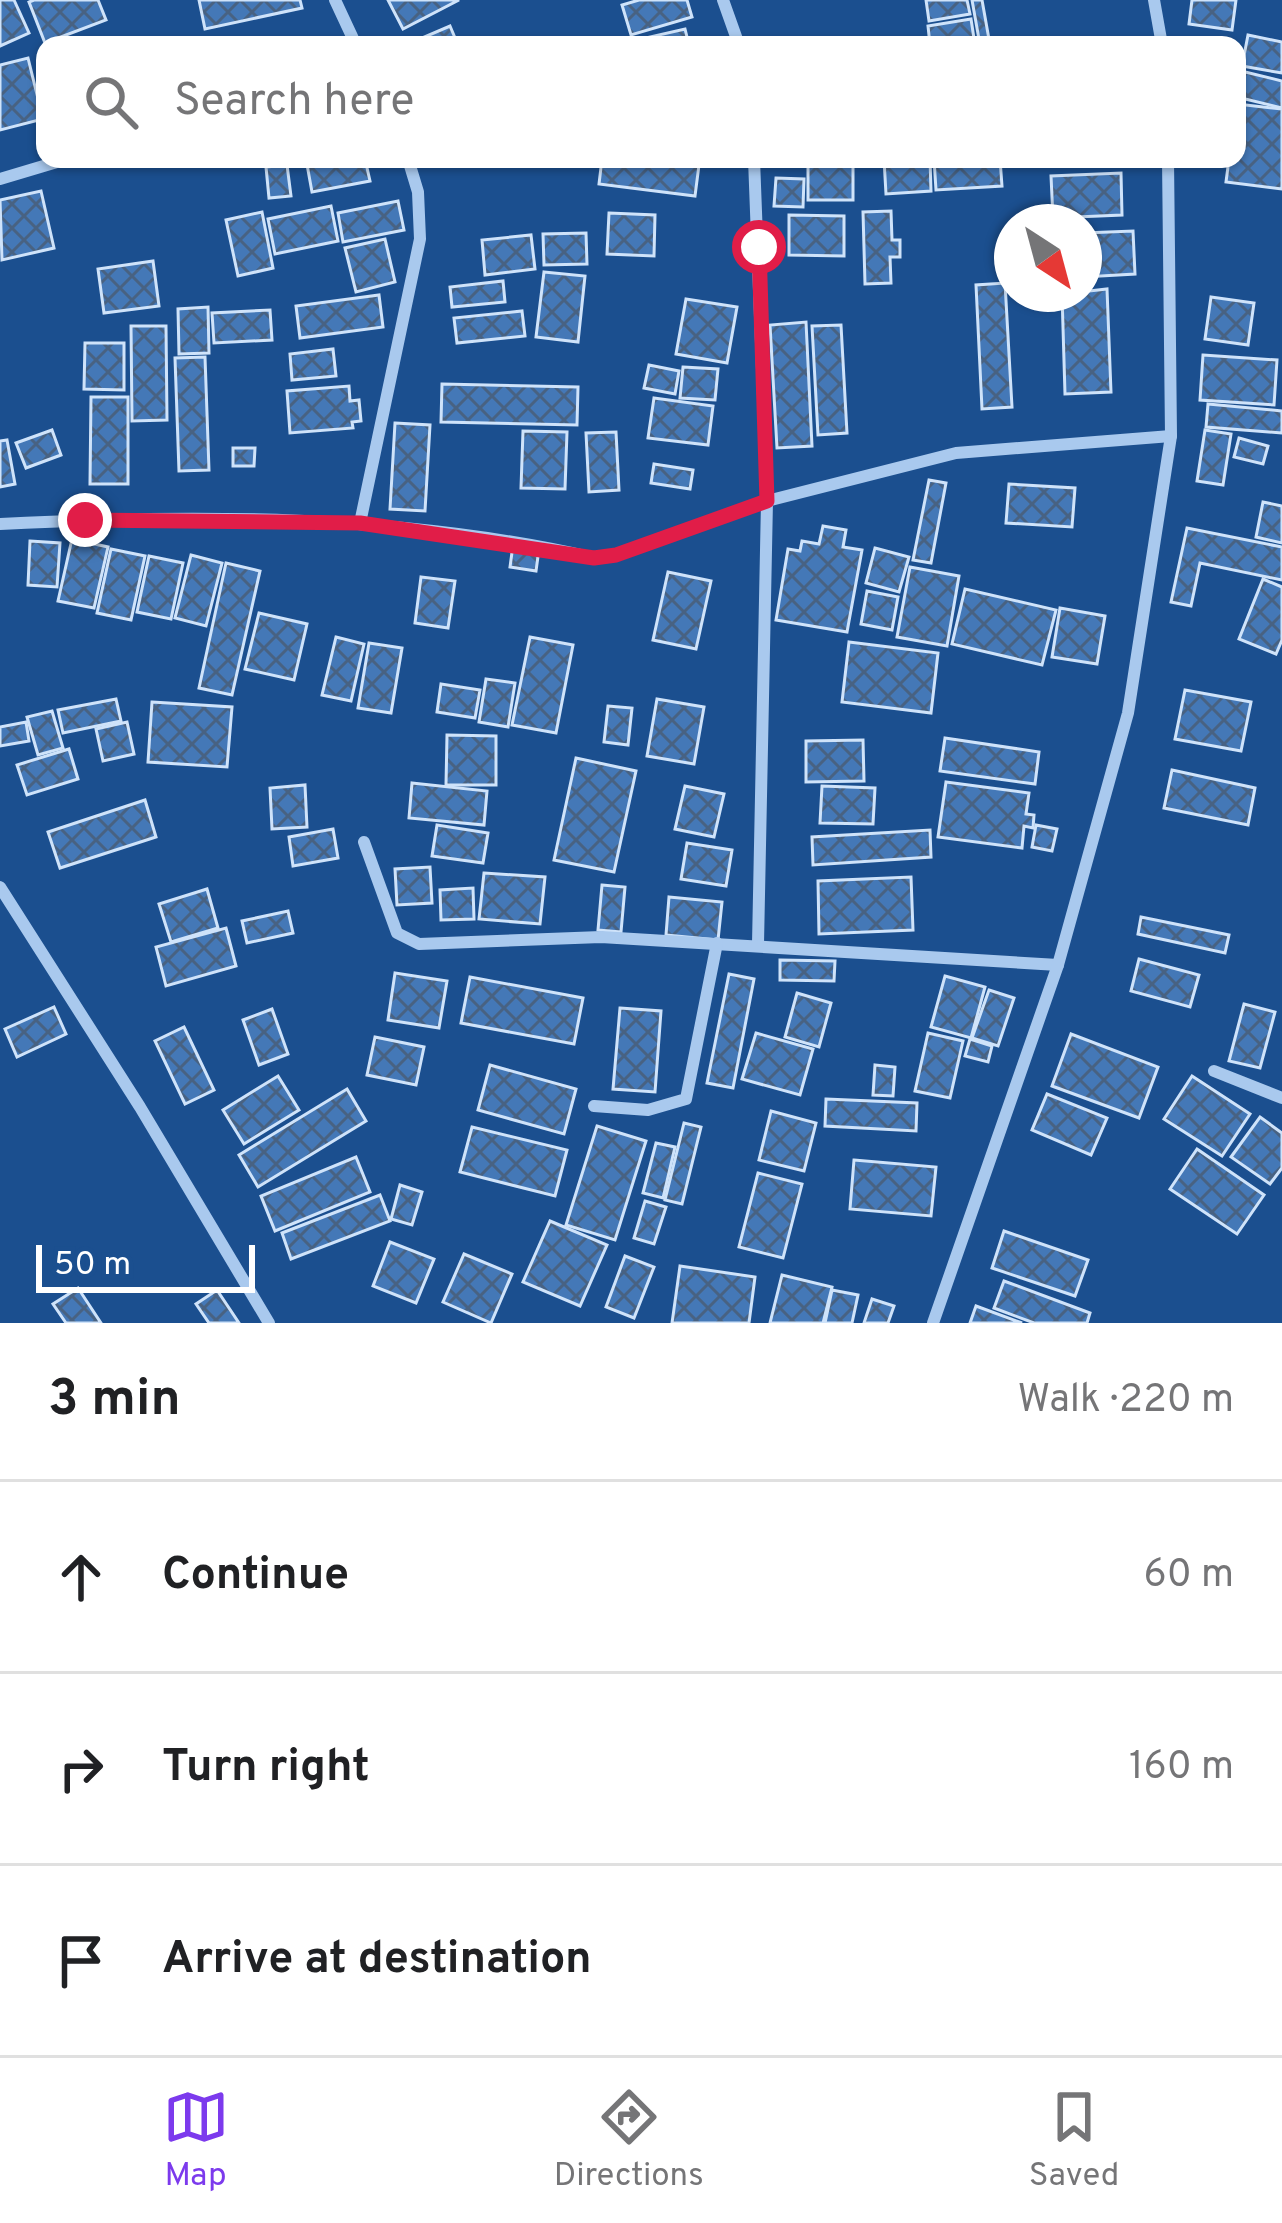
<!DOCTYPE html>
<meta charset="utf-8">
<style>
body{margin:0;font-family:Overpass,sans-serif;background:#f2f2f2;color:#202124}
.compass{position:absolute;left:994px;top:204px;width:108px;height:108px;border-radius:50%;background:#fff;box-shadow:0 3px 9px #0004;rotate:144deg}
.scale{position:absolute;left:36px;bottom:30px;width:219px;box-sizing:border-box;padding-left:12px;border:6px solid #fff;border-top:0;font-size:33px;line-height:42px;white-space:nowrap;color:#fff;-webkit-text-stroke:9px #1b4f8f;paint-order:stroke}
.stop{position:absolute;width:36px;height:36px;margin:-27px;border:9px solid #e11d48;border-radius:50%;background:#fff}
.stop.end{background:#e11d48;border-color:#fff;box-shadow:0 3px 12px #0008}
.list{margin:0;padding:0;list-style:none}
h2{display:flex;justify-content:space-between;align-items:center;height:156px;margin:0;padding:0 48px;font-size:51px}
h2 small{font-size:39px;font-weight:400;color:#757577}
.list li{display:grid;grid-template-columns:78px 1fr auto;gap:36px;align-items:center;box-sizing:border-box;height:192px;padding:0 48px;border-top:3px solid #e0e0e0}
.list b{display:block;font-size:45px;white-space:nowrap}
.list em{font-size:39px;font-style:normal;color:#757577}
.icon{flex:none;width:66px;height:66px;fill:none;stroke:currentColor;stroke-width:2;stroke-linecap:round;stroke-linejoin:round}
.map{position:relative;flex:none;width:1282px;height:1323px;overflow:hidden}
.search{position:absolute;background:#fff;box-shadow:0 3px 9px #0004;left:36px;right:36px;top:36px;height:132px;display:flex;align-items:center;gap:30px;box-sizing:border-box;padding:0 42px;border-radius:24px;color:#757577;font-size:45px}
.sheet{height:732px;background:#fff}
nav{display:flex;justify-content:space-around;align-items:center;box-sizing:border-box;height:168px;border-top:3px solid #e0e0e0;background:#fff;font-size:33px;color:#757577}
nav a{display:grid;justify-items:center;gap:6px}
nav .on{color:#7c3aed}
.map>svg:first-child{display:block}
.building{fill:url(#building-cross-hatch);stroke:#cfe3fa;stroke-width:3}
.lines{fill:none;stroke-linecap:round;stroke-linejoin:round}
.street{stroke:#a9c9ee;stroke-width:12}
.route{stroke:#e11d48;stroke-width:15}
</style>
<div class="map">
<svg width="1282" height="1323" viewBox="0 0 1282 1323">
<defs>
<pattern id="building-cross-hatch" width="8" height="8" patternUnits="userSpaceOnUse" patternTransform="scale(3)"><rect width="8" height="8" fill="#4478b7"/><path d="M0 0l8 8M0 8l8-8" fill="none" stroke="#486282"/></pattern>
</defs>
<rect width="100%" height="100%" fill="#1b4f8f"/>
<!-- building -->
<g class="building">
<polygon points="0,0 14,0 29,33 0,46"/>
<polygon points="34,0 98,0 106,20 45,43 29,2"/>
<polygon points="199,0 300,0 302,8 205,29"/>
<polygon points="388,0 459,0 403,29"/>
<polygon points="639,0 687,0 692,17 631,35 622,5"/>
<polygon points="926,0 967,0 970,14 929,21"/>
<polygon points="972,0 982,0 990,45 980,45"/>
<polygon points="1192,0 1236,0 1232,30 1189,24"/>
<polygon points="971,19 975,45 930,45 928,26"/>
<polygon points="450,26 458,45 408,45 408,44"/>
<polygon points="685,29 689,45 643,45 641,39"/>
<polygon points="1248,35 1282,42 1282,73 1242,66"/>
<polygon points="28,58 43,119 0,130 0,65"/>
<polygon points="1237,70 1282,81 1282,108 1237,97"/>
<polygon points="1237,104 1282,109 1282,189 1226,182 1229,159 1237,159"/>
<polygon points="306,159 365,159 370,181 312,192"/>
<polygon points="602,159 699,165 695,196 599,184"/>
<rect x="808" y="159" width="45" height="41"/>
<polygon points="884,159 930,159 931,191 886,194"/>
<polygon points="934,159 1000,159 1002,186 936,190"/>
<polygon points="287,165 291,196 269,198 266,167"/>
<polygon points="1121,173 1122,215 1053,218 1051,176"/>
<polygon points="776,178 804,179 803,207 774,206"/>
<polygon points="41,191 54,248 2,260 0,200"/>
<polygon points="398,201 404,230 343,242 338,213"/>
<polygon points="331,206 338,241 275,254 268,219"/>
<polygon points="891,211 892,240 900,240 900,257 890,257 891,283 865,284 863,212"/>
<polygon points="262,212 273,268 238,276 226,220"/>
<polygon points="609,213 655,215 654,256 607,254"/>
<polygon points="789,215 844,216 844,256 789,255"/>
<polygon points="1133,231 1135,274 1084,277 1084,233"/>
<polygon points="586,233 587,264 544,265 543,234"/>
<polygon points="531,235 535,269 485,275 482,240"/>
<polygon points="385,239 395,282 356,292 345,248"/>
<polygon points="153,261 159,306 104,313 98,269"/>
<polygon points="544,272 585,276 578,342 536,337"/>
<polygon points="503,281 505,302 452,307 450,287"/>
<polygon points="1005,283 1012,407 982,409 976,285"/>
<polygon points="1107,289 1111,392 1065,394 1062,294"/>
<polygon points="379,295 383,327 300,338 296,306"/>
<polygon points="1211,297 1254,303 1248,345 1205,339"/>
<polygon points="686,299 737,307 727,363 676,354"/>
<polygon points="208,307 209,353 179,354 178,309"/>
<polygon points="270,310 272,340 214,343 212,313"/>
<polygon points="522,311 525,336 457,343 454,318"/>
<polygon points="806,322 812,446 777,448 770,325"/>
<polygon points="841,325 847,433 818,435 812,326"/>
<polygon points="131,326 166,326 167,420 132,421"/>
<polygon points="85,343 124,343 124,390 84,389"/>
<polygon points="333,349 336,376 292,380 290,354"/>
<polygon points="1203,355 1277,360 1274,405 1200,400"/>
<polygon points="205,357 209,470 179,471 175,358"/>
<polygon points="649,365 679,371 675,394 644,388"/>
<polygon points="683,367 718,369 715,400 680,398"/>
<polygon points="442,384 578,387 577,425 441,422"/>
<polygon points="349,386 350,401 359,400 361,421 352,422 353,428 290,433 287,391"/>
<polygon points="91,397 128,397 128,484 90,484"/>
<polygon points="654,398 713,406 708,445 648,438"/>
<polygon points="1208,404 1282,411 1282,433 1206,427"/>
<polygon points="395,423 430,425 425,511 390,509"/>
<polygon points="52,430 61,455 26,468 16,443"/>
<polygon points="1205,430 1231,434 1223,485 1197,481"/>
<polygon points="523,431 567,432 565,489 521,488"/>
<polygon points="616,432 619,490 589,492 586,433"/>
<polygon points="1239,438 1268,446 1263,464 1234,457"/>
<polygon points="7,440 15,484 0,487 0,441"/>
<polygon points="233,448 255,448 254,466 233,466"/>
<polygon points="654,464 693,470 690,489 651,483"/>
<polygon points="929,480 946,483 931,563 913,560"/>
<polygon points="1009,484 1075,488 1072,527 1006,523"/>
<polygon points="1263,502 1282,506 1282,543 1256,537"/>
<polygon points="823,526 846,530 843,547 862,550 847,632 776,620 788,549 800,551 802,541 819,544"/>
<polygon points="1187,528 1282,547 1282,580 1200,563 1191,606 1171,602"/>
<polygon points="72,539 108,547 94,608 58,601"/>
<polygon points="30,541 60,543 57,587 28,585"/>
<polygon points="513,545 539,549 536,571 510,567"/>
<polygon points="875,548 909,557 899,592 866,583"/>
<polygon points="111,549 145,556 131,620 97,613"/>
<polygon points="191,555 222,563 206,626 175,618"/>
<polygon points="149,556 183,563 171,619 137,612"/>
<polygon points="226,563 260,571 232,695 199,688"/>
<polygon points="910,567 959,576 947,646 897,637"/>
<polygon points="668,572 711,581 696,649 653,640"/>
<polygon points="421,577 455,581 448,628 415,623"/>
<polygon points="1263,579 1282,587 1282,640 1276,654 1239,639"/>
<polygon points="965,589 1056,610 1042,665 952,644"/>
<polygon points="867,591 898,597 892,630 861,624"/>
<polygon points="1060,608 1105,616 1097,664 1052,657"/>
<polygon points="259,613 307,624 294,680 245,669"/>
<polygon points="336,637 364,644 351,701 322,695"/>
<polygon points="530,637 573,645 556,733 512,725"/>
<polygon points="849,642 938,653 931,713 842,702"/>
<polygon points="369,643 402,648 391,713 358,708"/>
<polygon points="486,679 515,683 508,727 479,722"/>
<polygon points="441,684 480,690 475,718 437,712"/>
<polygon points="1185,690 1251,702 1241,751 1175,739"/>
<polygon points="116,699 121,721 63,733 58,710"/>
<polygon points="657,699 704,707 694,764 647,756"/>
<polygon points="152,702 232,707 227,767 148,762"/>
<polygon points="608,706 632,708 628,745 604,742"/>
<polygon points="52,711 63,748 38,755 27,717"/>
<polygon points="26,722 29,741 0,746 0,727"/>
<polygon points="127,722 134,754 103,761 96,729"/>
<polygon points="447,735 496,736 496,785 446,785"/>
<polygon points="945,738 1039,752 1035,784 940,771"/>
<polygon points="863,740 864,781 806,782 806,741"/>
<polygon points="69,749 78,779 27,795 17,765"/>
<polygon points="576,758 636,771 614,872 554,860"/>
<polygon points="1172,770 1255,788 1248,825 1164,808"/>
<polygon points="946,782 1029,793 1026,814 1034,815 1033,828 1024,826 1022,848 938,837"/>
<polygon points="412,783 487,791 484,825 409,818"/>
<polygon points="305,785 307,827 272,829 270,788"/>
<polygon points="685,786 724,794 714,837 675,829"/>
<polygon points="822,786 875,788 873,824 820,823"/>
<polygon points="145,800 156,837 60,868 48,832"/>
<polygon points="437,825 488,833 483,863 432,856"/>
<polygon points="1036,825 1057,829 1052,851 1032,847"/>
<polygon points="333,829 338,858 293,866 289,837"/>
<polygon points="930,830 931,857 813,865 812,837"/>
<polygon points="687,843 732,850 726,886 681,879"/>
<polygon points="430,867 432,903 397,905 395,869"/>
<polygon points="484,873 545,877 540,924 479,919"/>
<polygon points="911,877 913,930 819,934 818,881"/>
<polygon points="602,885 625,887 621,932 598,930"/>
<polygon points="473,888 474,919 441,920 440,890"/>
<polygon points="207,889 218,928 171,942 159,904"/>
<polygon points="669,897 722,902 718,940 666,935"/>
<polygon points="288,911 293,933 247,943 242,921"/>
<polygon points="1141,917 1229,935 1225,953 1138,934"/>
<polygon points="226,928 236,966 166,986 156,947"/>
<polygon points="1139,959 1199,975 1190,1007 1131,991"/>
<polygon points="780,960 835,961 834,981 780,980"/>
<polygon points="395,973 447,981 439,1028 388,1020"/>
<polygon points="729,974 754,979 733,1088 707,1083"/>
<polygon points="945,976 985,987 971,1038 931,1027"/>
<polygon points="470,977 583,998 574,1044 461,1023"/>
<polygon points="989,990 1014,998 998,1046 972,1038"/>
<polygon points="797,993 831,1003 819,1047 785,1037"/>
<polygon points="1244,1004 1275,1012 1260,1068 1229,1061"/>
<polygon points="54,1007 66,1034 17,1057 5,1029"/>
<polygon points="620,1008 661,1011 655,1092 613,1089"/>
<polygon points="272,1009 288,1054 259,1065 243,1020"/>
<polygon points="184,1027 214,1090 185,1104 155,1041"/>
<polygon points="756,1033 813,1049 800,1095 742,1079"/>
<polygon points="928,1033 963,1041 950,1098 915,1091"/>
<polygon points="1071,1034 1158,1067 1139,1118 1052,1086"/>
<polygon points="375,1037 424,1047 416,1085 367,1075"/>
<polygon points="970,1039 992,1046 988,1062 965,1056"/>
<polygon points="490,1065 576,1089 564,1134 478,1110"/>
<polygon points="875,1065 895,1067 893,1096 873,1095"/>
<polygon points="278,1076 299,1110 244,1144 223,1110"/>
<polygon points="1192,1076 1250,1114 1222,1156 1164,1119"/>
<polygon points="347,1089 366,1121 258,1187 239,1155"/>
<polygon points="1047,1094 1107,1118 1091,1155 1032,1130"/>
<polygon points="826,1099 917,1103 916,1131 825,1126"/>
<polygon points="771,1111 816,1123 804,1171 759,1160"/>
<polygon points="1260,1117 1282,1133 1282,1168 1270,1184 1231,1157"/>
<polygon points="684,1123 701,1127 682,1204 665,1200"/>
<polygon points="597,1126 646,1141 615,1240 566,1225"/>
<polygon points="472,1127 567,1150 555,1196 460,1172"/>
<polygon points="656,1143 675,1147 663,1198 643,1193"/>
<polygon points="1197,1149 1264,1195 1237,1234 1170,1189"/>
<polygon points="356,1157 370,1192 275,1231 261,1196"/>
<polygon points="854,1160 936,1167 931,1216 850,1209"/>
<polygon points="758,1173 802,1184 783,1258 739,1247"/>
<polygon points="400,1185 422,1192 412,1225 391,1219"/>
<polygon points="380,1195 390,1221 291,1259 282,1233"/>
<polygon points="645,1201 666,1207 654,1244 634,1238"/>
<polygon points="550,1221 607,1245 580,1306 523,1282"/>
<polygon points="1004,1231 1088,1260 1075,1296 992,1268"/>
<polygon points="390,1242 434,1259 416,1303 373,1286"/>
<polygon points="464,1254 512,1274 491,1323 443,1302"/>
<polygon points="625,1256 654,1267 634,1318 606,1307"/>
<polygon points="680,1266 755,1277 749,1323 672,1323"/>
<polygon points="782,1275 832,1287 823,1323 770,1323"/>
<polygon points="1004,1281 1090,1313 1087,1323 1034,1323 994,1308"/>
<polygon points="78,1288 101,1323 66,1323 53,1304"/>
<polygon points="217,1290 239,1323 209,1323 196,1304"/>
<polygon points="832,1290 858,1295 852,1323 825,1323"/>
<polygon points="872,1299 894,1306 888,1323 864,1323"/>
<polygon points="976,1306 1022,1323 970,1323"/>
</g>
<g class="lines">
<!-- street -->
<g class="street">
<polyline points="335,0 356,45"/>
<polyline points="723,0 739,45"/>
<polyline points="1154,0 1162,45"/>
<polyline points="754,159 767,501 758,944"/>
<polyline points="0,179 67,159"/>
<polyline points="360,523 420,239 418,192 408,159"/>
<path d="M0,524c194,-10 404,-10 594,34l22,-3 151,-54 189,-48 215,-17"/>
<polyline points="364,842 397,933 419,944 601,937 1058,965"/>
<polyline points="0,887 140,1107 269,1323"/>
<polyline points="1214,1071 1282,1098"/>
<polyline points="594,1106 648,1110 686,1099 717,943"/>
<polyline points="933,1323 1058,965 1128,713 1171,436 1168,159"/>
</g>
</g>
<g class="lines">
<!-- route -->
<polyline class="route" points="85,520 360,523 594,558 616,555 767,501 759,247"/>
</g>
</svg>
<svg class="compass" viewBox="-18 -18 36 36"><path d="M0-13l5 13h-10z" fill="#e53935"/><path d="M0 13l5-13h-10z" fill="#757577"/></svg>
<div class="scale">50 m</div>
<div class="stop" style="left:759px;top:247px"></div>
<div class="stop end" style="left:85px;top:520px"></div>
<div class="search"><svg class="icon" aria-label="search" viewBox="0 0 24 24"><circle cx="10" cy="10" r="6"/><path d="M15 15l6 6"/></svg>Search here</div>
</div>
<section class="sheet">
<h2>3 min<small>Walk · 220 m</small></h2>
<ul class="list">
<li><svg class="icon" aria-label="ahead" viewBox="0 0 24 24"><path d="M12 20V5M6 11l6-6 6 6"/></svg><div><b>Continue</b></div><em>60 m</em></li>
<li><svg class="icon" aria-label="right" viewBox="0 0 24 24"><path d="M7 20v-9h11M14 6l5 5-5 5"/></svg><div><b>Turn right</b></div><em>160 m</em></li>
<li><svg class="icon" aria-label="arrive" viewBox="0 0 24 24"><path d="M6 21V4h12l-3 4 3 4H6"/></svg><div><b>Arrive at destination</b></div></li>
</ul>
</section>
<nav>
<a class="on"><svg class="icon" aria-label="map" viewBox="0 0 24 24"><path d="M3 6l6-2 6 2 6-2v14l-6 2-6-2-6 2zM9 4v14M15 6v14"/></svg>Map</a>
<a><svg class="icon" aria-label="directions" viewBox="0 0 24 24"><path d="M12 3l9 9-9 9-9-9zM9 14v-3h6M13 9l2 2-2 2"/></svg>Directions</a>
<a><svg class="icon" aria-label="saved" viewBox="0 0 24 24"><path d="M7 4h10v16l-5-4-5 4z"/></svg>Saved</a>
</nav>
